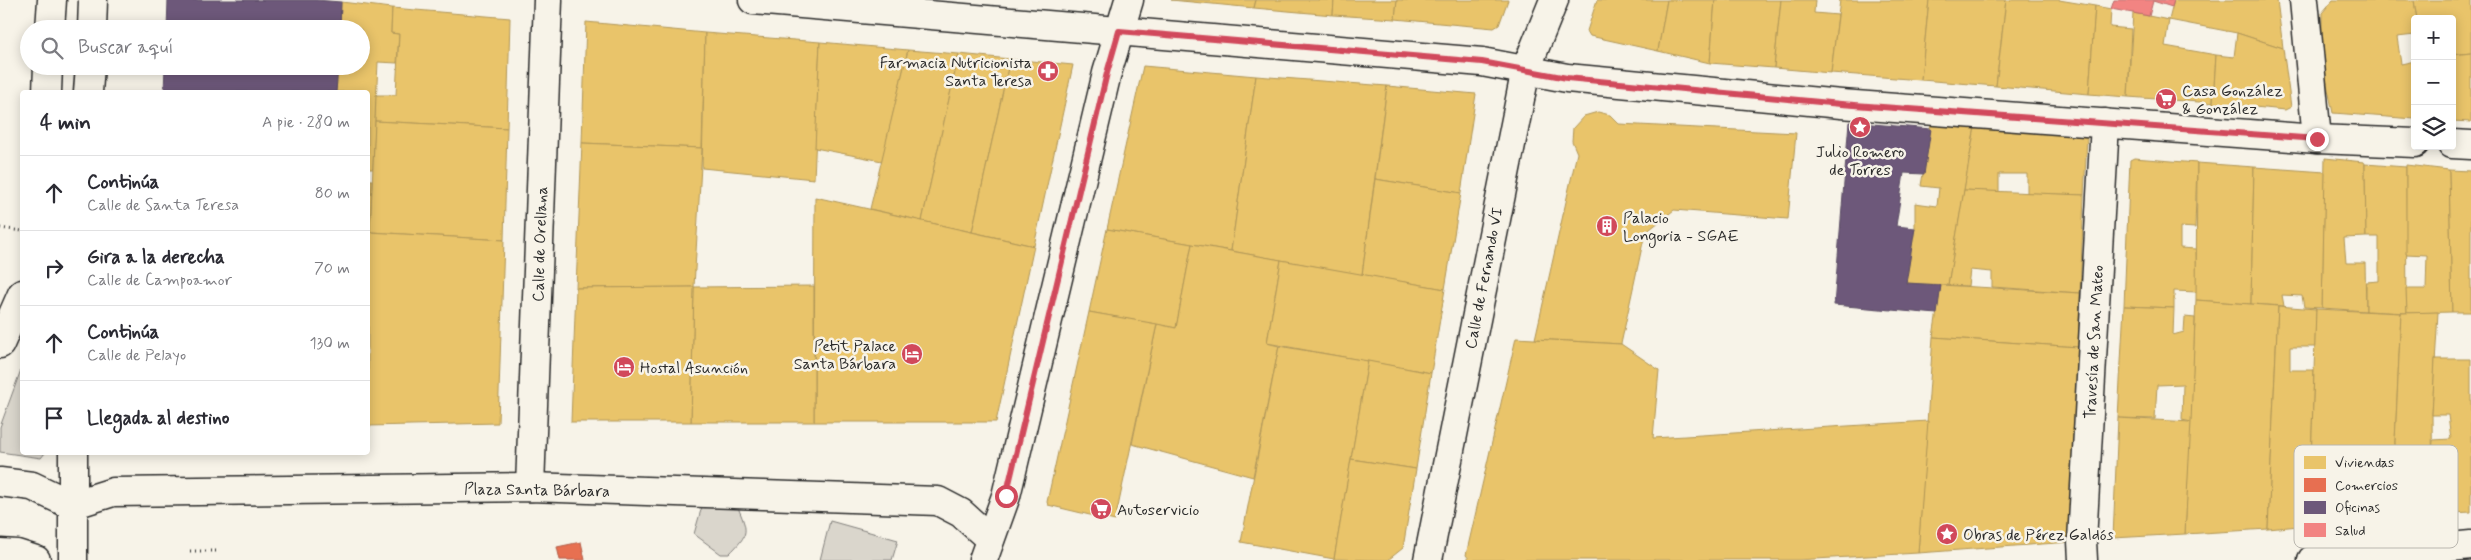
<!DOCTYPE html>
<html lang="es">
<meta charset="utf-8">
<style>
body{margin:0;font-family:Mynerve,sans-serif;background:#f2f2f3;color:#2b2b33}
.controls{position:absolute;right:15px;top:15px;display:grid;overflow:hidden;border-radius:5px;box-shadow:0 2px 12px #0003}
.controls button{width:45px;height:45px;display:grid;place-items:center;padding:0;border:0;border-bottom:1px solid #e1e1e2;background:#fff;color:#2b2b33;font:25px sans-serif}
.stop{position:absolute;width:15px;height:15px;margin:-11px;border:4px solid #d1495b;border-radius:50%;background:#fff}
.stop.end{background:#d1495b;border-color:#fff;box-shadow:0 1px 5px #0008}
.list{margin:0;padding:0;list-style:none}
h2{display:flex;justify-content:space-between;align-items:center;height:65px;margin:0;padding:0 20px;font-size:21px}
h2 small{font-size:16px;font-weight:400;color:#7c7c81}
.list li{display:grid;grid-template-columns:32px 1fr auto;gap:15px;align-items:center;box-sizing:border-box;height:75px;padding:0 20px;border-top:1px solid #e1e1e2}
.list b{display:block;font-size:19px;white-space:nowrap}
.list p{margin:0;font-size:16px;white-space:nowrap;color:#7c7c81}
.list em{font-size:16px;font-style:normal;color:#7c7c81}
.icon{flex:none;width:28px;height:28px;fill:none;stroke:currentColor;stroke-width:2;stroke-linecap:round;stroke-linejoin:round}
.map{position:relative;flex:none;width:2471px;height:560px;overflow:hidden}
.search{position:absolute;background:#fff;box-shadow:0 2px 12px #0003;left:20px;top:20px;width:350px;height:55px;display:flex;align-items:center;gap:12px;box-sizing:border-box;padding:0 18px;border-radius:28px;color:#7c7c81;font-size:19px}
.panel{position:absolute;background:#fff;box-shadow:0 2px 12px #0003;left:20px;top:90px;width:350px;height:365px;border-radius:5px}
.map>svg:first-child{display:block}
.green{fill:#dad6cc;stroke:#82807c}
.homes{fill:#e9c46a;stroke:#b09657}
.shops{fill:#e76f51;stroke:#af5b46}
.offices{fill:#6d597a;stroke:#594b62}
.health{fill:#f28482;stroke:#b66968}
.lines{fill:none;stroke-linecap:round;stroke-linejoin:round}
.pedestrian-casing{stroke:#2b2b2b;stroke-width:31}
.minor-casing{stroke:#2b2b2b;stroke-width:31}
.tertiary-casing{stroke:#2b2b2b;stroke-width:31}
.primary-casing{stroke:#2b2b2b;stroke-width:31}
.path{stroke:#2b2b2b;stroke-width:3;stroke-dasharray:1 4;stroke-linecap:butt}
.pedestrian{stroke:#f7f3e8;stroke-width:28}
.minor{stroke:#f7f3e8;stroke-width:28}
.tertiary{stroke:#f7f3e8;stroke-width:28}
.primary{stroke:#f7f3e8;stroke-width:28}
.route{stroke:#d1495b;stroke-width:6}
.labels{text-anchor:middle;stroke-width:5;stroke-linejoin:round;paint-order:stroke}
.poi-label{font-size:16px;fill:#2b2b2b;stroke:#f7f3e8;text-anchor:start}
.street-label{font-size:16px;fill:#2b2b2b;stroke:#f7f3e8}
.key{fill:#f7f3e8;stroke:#bab7af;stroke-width:1}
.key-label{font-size:14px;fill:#2b2b2b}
</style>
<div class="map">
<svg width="2471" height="560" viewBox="0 0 2471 560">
<rect width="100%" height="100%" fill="#f7f3e8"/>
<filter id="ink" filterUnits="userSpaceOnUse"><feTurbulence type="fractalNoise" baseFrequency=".02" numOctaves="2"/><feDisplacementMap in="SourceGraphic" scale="10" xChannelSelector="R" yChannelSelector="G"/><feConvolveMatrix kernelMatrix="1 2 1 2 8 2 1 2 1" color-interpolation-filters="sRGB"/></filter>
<g filter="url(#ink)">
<!-- green -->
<g class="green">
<polygon points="22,367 22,452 45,453 41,458 0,452 0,427"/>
<path d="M703,503l34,2c11,27 13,28 -8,49h-8l-27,-20z"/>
<polygon points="830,521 898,540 892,560 820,560"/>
</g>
<!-- homes -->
<g class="homes">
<polygon points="1171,0 1256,0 1254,8"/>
<polygon points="1256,0 1334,0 1333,15 1254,8"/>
<polygon points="1334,0 1397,0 1395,19 1333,15"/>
<polygon points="1397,0 1508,0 1499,25 1494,28 1395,19"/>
<polygon points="1597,0 1667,0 1658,51 1590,36 1587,31"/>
<polygon points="1667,0 1715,0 1710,63 1658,51"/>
<polygon points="1715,0 1781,0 1774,68 1710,63"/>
<polygon points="1781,0 1815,0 1814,13 1838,15 1831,73 1774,68"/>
<polygon points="1840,0 1929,0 1921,80 1831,73"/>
<polygon points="1929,0 2006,0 1996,86 1921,80"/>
<polygon points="2006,0 2059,0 2095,6 2089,94 1996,86"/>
<polygon points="2174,0 2277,0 2283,48 2237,33 2169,20"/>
<polygon points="2333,0 2414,0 2417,19 2415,19 2415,35 2397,37 2401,64 2415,61 2415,119 2333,113 2322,60 2322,13"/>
<polygon points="2414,0 2471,0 2471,53 2452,55 2452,19 2417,19"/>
<polygon points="341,2 392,8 391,33 399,34 397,63 378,62 373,169 368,169 368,92 336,92 338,66 361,66 361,29 340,29"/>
<polygon points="2095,6 2111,9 2110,27 2131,29 2128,97 2089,94"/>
<polygon points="392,8 510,18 507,128 375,121 376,95 396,95 399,34 391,33"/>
<polygon points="2133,13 2169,20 2165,46 2216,55 2213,103 2128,97"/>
<polygon points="586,22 705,33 702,148 582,143"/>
<polygon points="705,33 820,42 814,179 702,168"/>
<polygon points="2237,33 2283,48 2291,107 2285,110 2213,103 2216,55 2234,57"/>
<polygon points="820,42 908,50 882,161 815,148"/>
<polygon points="908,50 959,54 922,221 870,209"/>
<polygon points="2471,53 2471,122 2452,121 2452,55"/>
<polygon points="959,54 1010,59 972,232 922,221"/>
<polygon points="1010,59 1073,65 1034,246 972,232"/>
<polygon points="1143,66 1256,76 1231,251 1107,229"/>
<polygon points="1256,76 1387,86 1362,275 1231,251"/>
<polygon points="1387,86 1476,94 1461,193 1375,179"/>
<polygon points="1598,112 1610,115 1619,124 1796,133 1788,219 1674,210 1645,233 1621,344 1535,339 1577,153 1572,141 1573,128 1584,116"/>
<polygon points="375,121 507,128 504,240 370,232"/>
<polygon points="1931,124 1975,127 1948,285 1906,283 1915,228 1915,203 1937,206 1939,188 1921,186"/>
<polygon points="1975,127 2087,137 2084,195 2027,193 2027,174 1999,174 1999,192 1964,190"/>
<polygon points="582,143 702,148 694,287 576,288"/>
<polygon points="2134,158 2197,163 2195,228 2180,227 2180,248 2196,249 2197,292 2174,291 2174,308 2124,306 2130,160"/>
<polygon points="2325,158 2364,162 2365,164 2366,237 2344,238 2346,263 2365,263 2366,311 2322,308"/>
<polygon points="2197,163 2254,167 2251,304 2196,300"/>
<polygon points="2365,164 2406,167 2407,313 2366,311 2366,282 2379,281 2379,237 2366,237"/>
<polygon points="2406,165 2449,170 2452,312 2407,313 2406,289 2426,289 2427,255 2406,254"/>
<polygon points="2254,167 2325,172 2322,308 2304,307 2302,296 2282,295 2284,306 2251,304"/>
<polygon points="2449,170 2471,171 2471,312 2452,312"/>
<polygon points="1375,179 1461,193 1445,289 1362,275"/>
<polygon points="368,180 372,180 368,285"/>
<polygon points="1964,190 2084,195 2080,293 1992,287 1992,272 1970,270 1968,286 1948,285"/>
<polygon points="815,197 1034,246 996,422 814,422"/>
<polygon points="1107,229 1192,244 1176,328 1089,312"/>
<polygon points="370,232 504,240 498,423 368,426 368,285"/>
<polygon points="1192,244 1281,260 1267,343 1279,346 1253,477 1132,444 1157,324 1176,328"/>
<polygon points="1281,260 1445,289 1431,373 1267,343"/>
<polygon points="1941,285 2080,293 2078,347 1933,337"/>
<polygon points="814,286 814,422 691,422 694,287"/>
<polygon points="694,287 691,422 571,422 576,288"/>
<polygon points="2196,300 2278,306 2268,529 2185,534"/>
<polygon points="2124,306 2174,308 2173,335 2184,332 2185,317 2195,318 2191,422 2182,420 2183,384 2157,385 2155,419 2118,418"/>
<polygon points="2278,306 2316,309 2315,347 2290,347 2290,370 2314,370 2309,525 2268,529"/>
<polygon points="2316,309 2401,313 2395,442 2397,517 2309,525"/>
<polygon points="1089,312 1157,324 1115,521 1048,505 1047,502"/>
<polygon points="2438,312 2432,415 2433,514 2431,518 2397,520 2395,442 2401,313"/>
<polygon points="1933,337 2078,347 2070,542 1918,553"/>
<polygon points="1516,338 1621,344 1659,370 1653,438 1928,421 1918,553 1798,560 1470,560 1466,555"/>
<polygon points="1279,346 1368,361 1334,559 1241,542"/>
<polygon points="2435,359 2471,359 2471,512 2433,514 2431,469 2433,440 2451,439 2448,415 2432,415"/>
<polygon points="1368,361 1431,373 1416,469 1351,459"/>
<polygon points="2118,418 2191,422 2185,534 2113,538"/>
<polygon points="1351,459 1416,469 1403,548 1388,560 1334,559"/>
</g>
<!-- shops -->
<polygon class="shops" points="581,542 585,560 560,560 557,547"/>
<!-- offices -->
<g class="offices">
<polygon points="168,0 316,0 341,2 340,29 167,29"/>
<polygon points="165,66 338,66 336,92 164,92"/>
<polygon points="1849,122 1931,129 1924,174 1904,173 1896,226 1915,228 1906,283 1941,285 1937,314 1834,305"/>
</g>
<!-- health -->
<polygon class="health" points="2114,0 2174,0 2172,7 2153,1 2149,16 2111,9"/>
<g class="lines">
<!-- pedestrian casing -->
<g class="pedestrian-casing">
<g id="pedestrian">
<polyline points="530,487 548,0"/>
<polyline points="72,505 113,492 530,487 938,501 961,513 990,539"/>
</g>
</g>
<!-- minor casing -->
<g class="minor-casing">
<g id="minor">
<polyline points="753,0 1482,62 1567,78 1841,104 2317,139 2415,143"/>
<polyline points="2304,0 2317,139"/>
<polyline points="2452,144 2471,145"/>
<polyline points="983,560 1006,496 1107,73 1129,0"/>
<polyline points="1428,560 1526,69 1554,0"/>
<polyline points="2083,560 2082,541 2105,123"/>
</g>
</g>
<!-- tertiary casing -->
<g class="tertiary-casing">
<polyline id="tertiary" points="2312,560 2471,545"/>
</g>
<!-- primary casing -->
<g class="primary-casing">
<g id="primary">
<polyline points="50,29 52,0"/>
<polyline points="92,29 93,0"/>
<polyline points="47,92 48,66"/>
<polyline points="88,92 90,66"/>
<polyline points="0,344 22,294"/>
<polyline points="0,482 32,486 72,505"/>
<polyline points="0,553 17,554 36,560"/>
<polyline points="73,560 73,452"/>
</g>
</g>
<!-- path -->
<g class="path">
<polyline points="0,228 22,231"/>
<polyline points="190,551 219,551"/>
</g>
<!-- pedestrian -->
<use href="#pedestrian" class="pedestrian"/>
<!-- minor -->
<use href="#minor" class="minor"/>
<!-- tertiary -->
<use href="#tertiary" class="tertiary"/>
<!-- primary -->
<use href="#primary" class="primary"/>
</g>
</g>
<g class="lines" filter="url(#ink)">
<!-- route -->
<polyline class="route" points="1006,496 1107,73 1119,31 1482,62 1567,78 1841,104 2317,139"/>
</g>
<!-- icons -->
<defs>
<g id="pharmacy-disc" transform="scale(1.125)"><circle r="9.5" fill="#d1495b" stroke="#f7f3e8"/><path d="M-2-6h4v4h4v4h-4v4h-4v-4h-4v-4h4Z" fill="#fff"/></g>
<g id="supermarket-disc" transform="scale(1.125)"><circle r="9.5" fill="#d1495b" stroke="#f7f3e8"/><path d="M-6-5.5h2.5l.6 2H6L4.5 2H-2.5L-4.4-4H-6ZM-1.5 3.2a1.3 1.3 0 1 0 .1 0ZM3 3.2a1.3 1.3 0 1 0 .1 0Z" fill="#fff"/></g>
<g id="sight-disc" transform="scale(1.125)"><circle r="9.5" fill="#d1495b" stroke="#f7f3e8"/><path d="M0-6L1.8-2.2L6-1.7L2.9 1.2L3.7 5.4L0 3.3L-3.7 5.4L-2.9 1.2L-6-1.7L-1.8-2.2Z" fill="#fff"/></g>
<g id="building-disc" transform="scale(1.125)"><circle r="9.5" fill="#d1495b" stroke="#f7f3e8"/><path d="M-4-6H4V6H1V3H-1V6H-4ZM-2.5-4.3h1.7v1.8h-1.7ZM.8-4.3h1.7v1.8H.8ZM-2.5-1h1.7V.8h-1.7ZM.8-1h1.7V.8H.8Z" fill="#fff"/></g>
<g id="hotel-disc" transform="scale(1.125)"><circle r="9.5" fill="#d1495b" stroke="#f7f3e8"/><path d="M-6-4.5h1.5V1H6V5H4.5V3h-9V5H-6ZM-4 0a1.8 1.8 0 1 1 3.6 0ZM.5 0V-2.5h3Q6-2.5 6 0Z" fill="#fff"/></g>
</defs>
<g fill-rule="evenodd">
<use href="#pharmacy-disc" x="1048" y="71"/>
<use href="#supermarket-disc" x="2166" y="99"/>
<use href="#sight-disc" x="1860" y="127"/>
<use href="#building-disc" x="1607" y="226"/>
<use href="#hotel-disc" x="912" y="354"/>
<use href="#hotel-disc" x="624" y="367"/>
<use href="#supermarket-disc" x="1101" y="509"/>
<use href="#sight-disc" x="1947" y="534"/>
</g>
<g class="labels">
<!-- poi labels -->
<g class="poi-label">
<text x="1032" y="68" text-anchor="end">Farmacia Nutricionista<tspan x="1032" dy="18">Santa Teresa</tspan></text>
<text x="2182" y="96">Casa González<tspan x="2182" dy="18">&amp; González</tspan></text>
<text x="1860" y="157" text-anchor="middle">Julio Romero<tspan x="1860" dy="18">de Torres</tspan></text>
<text x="1623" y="223">Palacio<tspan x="1623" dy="18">Longoria - SGAE</tspan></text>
<text x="896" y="351" text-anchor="end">Petit Palace<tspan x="896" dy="18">Santa Bárbara</tspan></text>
<text x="640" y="373">Hostal Asunción</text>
<text x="1117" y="515">Autoservicio</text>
<text x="1963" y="540">Obras de Pérez Galdós</text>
</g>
<!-- street labels -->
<g class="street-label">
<text transform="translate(539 244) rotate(-88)" y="6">Calle de Orellana</text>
<text transform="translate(1483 278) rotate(-79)" y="6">Calle de Fernando VI</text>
<text transform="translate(2093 342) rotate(-87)" y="6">Travesía de San Mateo</text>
<text transform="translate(537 489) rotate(1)" y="6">Plaza Santa Bárbara</text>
</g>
</g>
<!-- legend -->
<rect x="2294" y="445" width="164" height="103" rx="8" class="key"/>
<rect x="2304" y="456" width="22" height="13" fill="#e9c46a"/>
<rect x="2304" y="478" width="22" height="14" fill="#e76f51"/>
<rect x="2304" y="501" width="22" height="13" fill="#6d597a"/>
<rect x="2304" y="523" width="22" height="14" fill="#f28482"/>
<g class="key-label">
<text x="2335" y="467">Viviendas</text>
<text x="2335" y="490">Comercios</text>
<text x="2335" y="512">Oficinas</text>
<text x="2335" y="535">Salud</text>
</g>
</svg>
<div class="controls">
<button>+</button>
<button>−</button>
<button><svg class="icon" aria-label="layers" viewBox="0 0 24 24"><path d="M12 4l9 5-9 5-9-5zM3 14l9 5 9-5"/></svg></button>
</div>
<div class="stop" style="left:1006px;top:496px"></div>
<div class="stop end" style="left:2317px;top:139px"></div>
<div class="search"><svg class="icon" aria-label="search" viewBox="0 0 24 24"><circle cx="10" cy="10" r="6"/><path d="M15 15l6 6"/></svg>Buscar aquí</div>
<section class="panel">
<h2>4 min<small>A pie · 280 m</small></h2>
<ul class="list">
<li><svg class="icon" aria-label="ahead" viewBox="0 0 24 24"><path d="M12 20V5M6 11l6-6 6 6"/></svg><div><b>Continúa</b><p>Calle de Santa Teresa</p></div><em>80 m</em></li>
<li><svg class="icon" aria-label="right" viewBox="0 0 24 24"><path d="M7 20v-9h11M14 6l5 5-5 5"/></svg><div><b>Gira a la derecha</b><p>Calle de Campoamor</p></div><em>70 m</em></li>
<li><svg class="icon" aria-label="ahead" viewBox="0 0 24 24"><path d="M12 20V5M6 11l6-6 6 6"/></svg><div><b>Continúa</b><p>Calle de Pelayo</p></div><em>130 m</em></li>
<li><svg class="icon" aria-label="arrive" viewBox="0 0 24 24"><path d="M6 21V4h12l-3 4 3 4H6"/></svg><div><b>Llegada al destino</b></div></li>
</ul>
</section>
</div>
